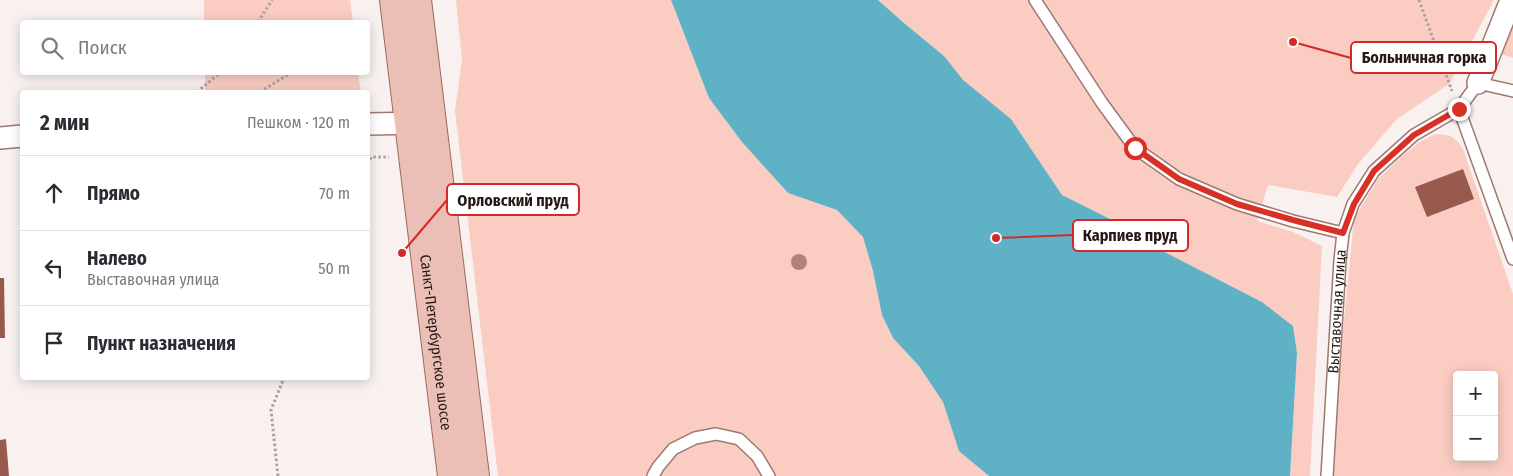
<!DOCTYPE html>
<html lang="ru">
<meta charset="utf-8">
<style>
body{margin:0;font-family:"Fira Sans Condensed",sans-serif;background:#f2f2f3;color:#2b2b33}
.controls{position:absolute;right:15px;bottom:15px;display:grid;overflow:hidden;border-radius:5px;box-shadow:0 2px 12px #0003}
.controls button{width:45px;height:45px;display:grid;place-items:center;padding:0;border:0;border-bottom:1px solid #e1e1e2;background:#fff;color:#2b2b33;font:25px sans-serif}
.stop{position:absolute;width:15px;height:15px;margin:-11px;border:4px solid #d93025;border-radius:50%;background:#fff}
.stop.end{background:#d93025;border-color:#fff;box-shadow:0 1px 5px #0008}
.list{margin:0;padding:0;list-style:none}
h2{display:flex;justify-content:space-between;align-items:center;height:65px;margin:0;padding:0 20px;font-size:21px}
h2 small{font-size:16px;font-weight:400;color:#7c7c81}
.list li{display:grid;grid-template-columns:32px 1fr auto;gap:15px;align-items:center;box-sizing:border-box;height:75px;padding:0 20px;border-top:1px solid #e1e1e2}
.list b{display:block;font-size:19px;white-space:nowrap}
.list p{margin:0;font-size:16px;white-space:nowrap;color:#7c7c81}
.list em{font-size:16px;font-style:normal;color:#7c7c81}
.icon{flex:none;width:28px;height:28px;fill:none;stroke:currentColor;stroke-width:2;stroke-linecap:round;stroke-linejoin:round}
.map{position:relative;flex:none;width:1513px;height:476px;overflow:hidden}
.search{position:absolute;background:#fff;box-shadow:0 2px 12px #0003;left:20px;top:20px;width:350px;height:55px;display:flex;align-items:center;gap:12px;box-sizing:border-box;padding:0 18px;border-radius:5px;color:#7c7c81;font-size:19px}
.panel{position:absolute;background:#fff;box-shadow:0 2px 12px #0003;left:20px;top:90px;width:350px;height:290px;border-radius:5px}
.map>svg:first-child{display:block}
.green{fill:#faccc2;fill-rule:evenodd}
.water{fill:#5fb2c5}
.building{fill:#985a4d}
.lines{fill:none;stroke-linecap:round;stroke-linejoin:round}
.lane-casing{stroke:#9e7971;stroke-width:14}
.street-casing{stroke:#9e7971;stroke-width:24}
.primary-casing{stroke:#9e695c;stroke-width:30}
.path{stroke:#aca2a0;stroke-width:3;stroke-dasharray:2.5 2.5;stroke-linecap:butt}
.lane{stroke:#fff;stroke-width:11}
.street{stroke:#fff;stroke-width:21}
.primary{stroke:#ebbfb5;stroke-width:28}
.tree{fill:#b28279}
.route{stroke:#d93025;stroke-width:6}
.labels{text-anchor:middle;stroke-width:4;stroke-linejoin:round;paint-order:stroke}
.street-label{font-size:15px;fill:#271815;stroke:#fff}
.leader{fill:none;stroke:#d62828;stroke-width:2}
.callout-dot{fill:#d62828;stroke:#fff;stroke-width:2}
.callout{fill:#fff;stroke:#d62828;stroke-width:2}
.callout-label{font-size:16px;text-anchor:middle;font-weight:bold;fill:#271815}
</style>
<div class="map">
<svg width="1513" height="476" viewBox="0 0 1513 476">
<rect width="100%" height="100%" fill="#f9f1ef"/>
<!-- green -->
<g class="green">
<polygon points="204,0 350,0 353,22 204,22"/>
<polygon points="456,0 671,0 709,98 742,142 788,193 837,210 863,237 873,271 882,315 893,338 919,366 943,402 959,450 989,476 498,476 455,111 462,60"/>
<polygon points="878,0 1494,0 1449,84 1397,119 1358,164 1337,197 1268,185 1257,221 1293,232 1322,246 1310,476 1290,476 1297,353 1293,326 1262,302 1147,243 1130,239 1110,219 1062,195 1011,119 962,80 944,56 904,23"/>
<polygon points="1513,25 1513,58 1501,54"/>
<polygon points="205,73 358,73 361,92 205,92"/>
<path d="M1436,134c15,1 18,2 27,15l50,145v182h-180l3,-74 18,-184 24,-39 24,-23 19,-15zM1457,375h37v82h-37z"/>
</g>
<!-- water -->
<polygon class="water" points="671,0 878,0 904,23 944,56 963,80 1011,119 1062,195 1110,219 1130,239 1147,243 1262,302 1293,326 1297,353 1290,476 989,476 959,451 943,402 919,366 893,338 882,315 873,271 863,237 837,210 788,193 742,142 709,98"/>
<!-- building -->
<g class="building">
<polygon points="1463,169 1474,199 1427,217 1415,187"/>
<polygon points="0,278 4,278 5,338 0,338"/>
<polygon points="6,439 9,476 0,476 0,440"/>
</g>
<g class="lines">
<!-- lane casing -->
<g class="lane-casing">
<g id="lane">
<polyline points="1035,0 1102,103 1135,148 1179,179 1237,204 1293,221 1343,233"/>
<polyline points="1459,109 1513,259"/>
<polyline points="653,476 658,467 673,449 695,438 716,434 739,439 757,456 769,476"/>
<path id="s1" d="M1327,476l13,-216 3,-27 10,-29 21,-33 40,-36 45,-26 19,-26 35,8"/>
</g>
</g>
<!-- street casing -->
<g class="street-casing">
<g id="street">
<polyline points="1478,83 1511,0"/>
<polyline points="368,124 425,123"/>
<polyline points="0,138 22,136"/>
</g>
</g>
<!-- primary casing -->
<g class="primary-casing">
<g id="primary">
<path id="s2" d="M394,0l58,476"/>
<polyline points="417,0 475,476"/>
</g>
</g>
<!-- path -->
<g class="path">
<polyline points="1419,0 1452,91"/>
<polyline points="258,22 272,0"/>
<polyline points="197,92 221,72"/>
<polyline points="260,92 292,72"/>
<polyline points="368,164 371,157 389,157"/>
<polyline points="278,476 271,410 284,378"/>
</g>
<!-- lane -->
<use href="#lane" class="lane"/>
<!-- street -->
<use href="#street" class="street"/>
<!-- primary -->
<use href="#primary" class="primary"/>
</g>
<!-- trees -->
<circle class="tree" cx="799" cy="262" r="8"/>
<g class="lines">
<!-- route -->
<polyline class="route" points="1135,148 1179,179 1237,204 1293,220 1343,233 1354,204 1374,171 1414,135 1459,109"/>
</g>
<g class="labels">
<!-- street labels -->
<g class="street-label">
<text dy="5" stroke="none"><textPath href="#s1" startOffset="165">Выставочная улица</textPath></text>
<text dy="5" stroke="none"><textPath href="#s2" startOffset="345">Санкт-Петербургское шоссе</textPath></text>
</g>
</g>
<!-- callouts -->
<path class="leader" d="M1293 42L1351 58M402 253L447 200M996 238L1073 235"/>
<g class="callout-dot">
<circle cx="1293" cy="42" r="5"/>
<circle cx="402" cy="253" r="5"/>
<circle cx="996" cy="238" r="5"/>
</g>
<g class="callout">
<rect x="1351" y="42" width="145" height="31" rx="5"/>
<rect x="447" y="184" width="132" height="31" rx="5"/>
<rect x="1073" y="220" width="115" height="31" rx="5"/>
</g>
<g class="callout-label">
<text x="1424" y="63">Больничная горка</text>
<text x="513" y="206">Орловский пруд</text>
<text x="1130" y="241">Карпиев пруд</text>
</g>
</svg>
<div class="controls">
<button>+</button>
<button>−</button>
</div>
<div class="stop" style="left:1135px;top:148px"></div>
<div class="stop end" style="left:1459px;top:109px"></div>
<div class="search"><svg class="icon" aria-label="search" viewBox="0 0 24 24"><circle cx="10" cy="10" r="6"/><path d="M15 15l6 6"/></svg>Поиск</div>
<section class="panel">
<h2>2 мин<small>Пешком · 120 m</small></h2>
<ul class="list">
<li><svg class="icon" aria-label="ahead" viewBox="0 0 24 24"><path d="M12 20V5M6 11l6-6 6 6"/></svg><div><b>Прямо</b></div><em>70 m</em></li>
<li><svg class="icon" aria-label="left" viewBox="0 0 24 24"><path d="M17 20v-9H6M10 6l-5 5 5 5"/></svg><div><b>Налево</b><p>Выставочная улица</p></div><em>50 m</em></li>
<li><svg class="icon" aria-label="arrive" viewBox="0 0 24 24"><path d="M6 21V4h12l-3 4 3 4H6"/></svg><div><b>Пункт назначения</b></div></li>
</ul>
</section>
</div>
